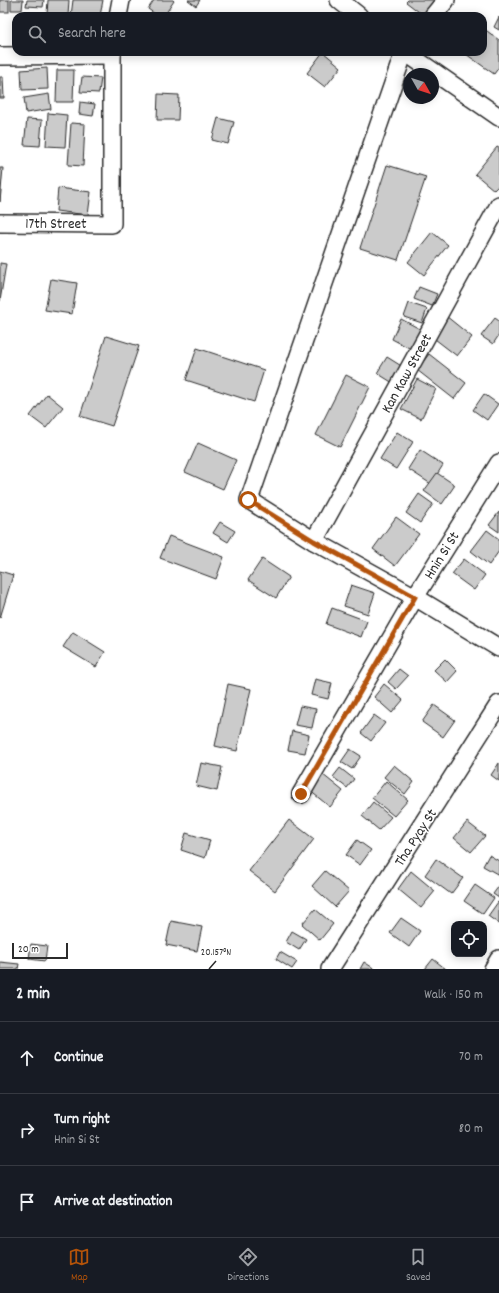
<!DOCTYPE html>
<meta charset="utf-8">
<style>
body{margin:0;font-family:Dekko,sans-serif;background:#242831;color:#f1f3f6}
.controls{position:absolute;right:12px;bottom:12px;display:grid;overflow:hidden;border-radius:8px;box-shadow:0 2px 10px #0003}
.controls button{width:36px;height:36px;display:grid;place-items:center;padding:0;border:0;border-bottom:1px solid #363941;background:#171b24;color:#f1f3f6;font:20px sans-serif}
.compass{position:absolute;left:403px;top:68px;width:36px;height:36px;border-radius:50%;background:#171b24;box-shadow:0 2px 10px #0003;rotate:129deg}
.scale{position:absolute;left:12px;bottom:10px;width:56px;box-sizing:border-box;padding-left:4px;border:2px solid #2b2b2b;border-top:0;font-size:11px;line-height:14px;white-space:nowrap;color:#2b2b2b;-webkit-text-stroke:3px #fff;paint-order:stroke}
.stop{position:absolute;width:12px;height:12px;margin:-9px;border:3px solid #b45309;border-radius:50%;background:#fff}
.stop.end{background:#b45309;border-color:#fff;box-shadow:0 1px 4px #0008}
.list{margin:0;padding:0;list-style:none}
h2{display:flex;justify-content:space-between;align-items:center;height:52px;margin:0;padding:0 16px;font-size:17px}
h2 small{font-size:13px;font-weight:400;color:#9ea1a6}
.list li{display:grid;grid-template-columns:26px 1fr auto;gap:12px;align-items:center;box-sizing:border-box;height:72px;padding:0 16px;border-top:1px solid #363941}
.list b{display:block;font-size:15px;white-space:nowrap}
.list p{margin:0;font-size:13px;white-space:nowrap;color:#9ea1a6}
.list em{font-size:13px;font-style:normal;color:#9ea1a6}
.icon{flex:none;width:22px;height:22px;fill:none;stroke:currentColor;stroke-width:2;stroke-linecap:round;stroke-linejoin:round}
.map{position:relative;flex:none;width:499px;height:969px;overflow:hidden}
.search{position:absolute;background:#171b24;box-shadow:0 2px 10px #0003;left:12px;right:12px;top:12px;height:44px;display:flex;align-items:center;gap:10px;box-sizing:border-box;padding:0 14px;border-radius:12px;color:#9ea1a6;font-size:15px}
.sheet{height:268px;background:#171b24}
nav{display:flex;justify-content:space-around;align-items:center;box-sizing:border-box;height:56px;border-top:1px solid #363941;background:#171b24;font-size:11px;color:#9ea1a6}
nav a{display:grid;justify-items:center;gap:2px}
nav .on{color:#b45309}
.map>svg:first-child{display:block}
.building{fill:#cbcbcb;stroke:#2b2b2b}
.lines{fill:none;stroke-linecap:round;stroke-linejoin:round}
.minor-casing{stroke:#2b2b2b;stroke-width:20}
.minor{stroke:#fff;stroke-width:17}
.route{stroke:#b45309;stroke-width:5}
.ticks{fill:none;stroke:#2b2b2b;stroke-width:1.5}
.labels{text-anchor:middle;stroke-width:3;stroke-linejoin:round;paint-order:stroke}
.street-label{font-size:15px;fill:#2b2b2b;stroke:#fff}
.ticks-label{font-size:10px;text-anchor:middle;fill:#2b2b2b;stroke:#fff;stroke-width:3;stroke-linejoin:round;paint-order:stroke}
</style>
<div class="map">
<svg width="499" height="969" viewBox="0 0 499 969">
<rect width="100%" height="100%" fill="#fff"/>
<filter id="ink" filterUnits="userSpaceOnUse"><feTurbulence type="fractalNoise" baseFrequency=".025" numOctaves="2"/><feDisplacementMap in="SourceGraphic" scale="8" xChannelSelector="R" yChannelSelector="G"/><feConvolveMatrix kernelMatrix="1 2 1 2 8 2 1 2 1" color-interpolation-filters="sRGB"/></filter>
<g filter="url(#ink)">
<!-- building -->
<g class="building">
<rect x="0" y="0" width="9" height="12"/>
<polygon points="11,0 23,0 22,10 11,10"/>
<polygon points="27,0 44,0 43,7 26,6"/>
<polygon points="48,0 69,0 68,16 47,14"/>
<polygon points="73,0 103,0 100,16 71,16"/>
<polygon points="154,0 173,0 174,1 164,16 158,16 148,9"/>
<polygon points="188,0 200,0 196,6"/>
<polygon points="408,0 434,0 423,15 406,2"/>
<polygon points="499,17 499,30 494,27"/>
<polygon points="483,28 499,40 499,67 494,74 463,52 483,52"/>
<polygon points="323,52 341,67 325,87 307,73"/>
<polygon points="47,68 48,89 22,90 21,70"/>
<polygon points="57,70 74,70 73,102 56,102"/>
<polygon points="0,77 3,77 4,98 0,98"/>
<polygon points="82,77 101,78 99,93 80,92"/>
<polygon points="49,94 51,109 26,113 24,98"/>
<polygon points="158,94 179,95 178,120 157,120"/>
<polygon points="80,102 95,104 93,116 79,114"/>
<polygon points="48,113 67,115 65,147 46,146"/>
<polygon points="218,118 234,122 228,144 212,140"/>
<polygon points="27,119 42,120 40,146 24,145"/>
<polygon points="71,123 85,124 83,166 68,165"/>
<polygon points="497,147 499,148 499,185 494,190 475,174"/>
<polygon points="387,165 426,177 398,260 360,248"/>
<polygon points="0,168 3,168 0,202"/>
<polygon points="58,188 91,192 88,215 56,211"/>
<polygon points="432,232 448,245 424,275 408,262"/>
<polygon points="0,263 6,264 0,301"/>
<polygon points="51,279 77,283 72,314 45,310"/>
<polygon points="419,287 437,294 432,306 414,299"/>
<polygon points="409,303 427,309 422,323 404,317"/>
<polygon points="446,316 472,337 457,356 431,336"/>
<polygon points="495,318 499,321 499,335 493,344 481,336"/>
<polygon points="401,319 420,329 411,349 392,339"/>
<polygon points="106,336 139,346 112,426 80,416"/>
<polygon points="197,348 264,370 254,402 186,380"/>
<polygon points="429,354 466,383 454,399 417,370"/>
<polygon points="387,357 403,367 393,383 377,373"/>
<polygon points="346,375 370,387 340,447 316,435"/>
<polygon points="417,379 436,389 421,419 401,409"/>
<polygon points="47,394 63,407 46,428 30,416"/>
<polygon points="484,394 498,404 487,420 473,410"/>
<polygon points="397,432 413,442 396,469 380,459"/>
<polygon points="198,443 236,460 223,489 185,472"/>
<polygon points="420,450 443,465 431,484 408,469"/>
<polygon points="437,473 455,485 442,504 424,491"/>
<polygon points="419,494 433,504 420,523 406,513"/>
<polygon points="499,512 499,532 489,525"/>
<polygon points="396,517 419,534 395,566 373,549"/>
<polygon points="220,522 235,531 228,542 213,533"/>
<polygon points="487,530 499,539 499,551 489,565 471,551"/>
<polygon points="169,536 224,557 216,579 160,558"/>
<polygon points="262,559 289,577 276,598 248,580"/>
<polygon points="464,559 485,575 474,590 452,574"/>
<polygon points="0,571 13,575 0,618"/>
<polygon points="351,585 375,593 368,614 344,606"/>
<polygon points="332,608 367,621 361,637 326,624"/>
<polygon points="73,632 105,652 96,667 63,647"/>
<polygon points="445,659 457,671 447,682 434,670"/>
<polygon points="399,669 408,676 396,689 388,682"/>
<polygon points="315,679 332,683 328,699 311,695"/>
<polygon points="228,684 251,689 237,751 215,746"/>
<polygon points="384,684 403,700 392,713 374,697"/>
<polygon points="434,705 455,720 443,737 422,722"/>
<polygon points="300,706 316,709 312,728 295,725"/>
<polygon points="374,715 385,723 371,741 361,733"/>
<polygon points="292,731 309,735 305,753 288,750"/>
<polygon points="350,749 361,756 352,769 341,762"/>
<polygon points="201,763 222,767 217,791 196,786"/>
<polygon points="499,763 499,781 491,775"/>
<polygon points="394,765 414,782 405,794 384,777"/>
<polygon points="340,768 354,779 347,788 333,777"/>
<polygon points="322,774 343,791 330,807 309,790"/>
<polygon points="386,781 408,800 394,816 372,798"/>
<polygon points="373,802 391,817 379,830 362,816"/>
<polygon points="289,820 314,839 275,891 249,871"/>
<polygon points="467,822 485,836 471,852 454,838"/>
<polygon points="186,833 210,840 205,858 181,850"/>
<polygon points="357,840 371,850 360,865 346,855"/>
<polygon points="489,855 499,861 499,875 483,866"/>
<polygon points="436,859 463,878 451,894 425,875"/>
<polygon points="325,871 349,891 335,907 312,886"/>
<polygon points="411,871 435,891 421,908 398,889"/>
<polygon points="475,885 494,898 483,914 464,901"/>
<polygon points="499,886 499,898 493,894"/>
<polygon points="498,902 499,902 499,924 488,916"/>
<polygon points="315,909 333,924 320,940 302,924"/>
<polygon points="401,918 420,931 409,947 390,933"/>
<polygon points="171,921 202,927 197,951 166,945"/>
<polygon points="292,931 306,939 299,950 286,942"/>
<polygon points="31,944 47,946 45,961 29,959"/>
<polygon points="280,952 297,962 292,969 276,959"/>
<polygon points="433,959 446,969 425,969"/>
<polygon points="0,962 19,964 18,969 0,969"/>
<polygon points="364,962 375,969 360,969"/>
</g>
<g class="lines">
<!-- minor casing -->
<g class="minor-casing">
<g id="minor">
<polyline points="339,0 359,16"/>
<polyline points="118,16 121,0"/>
<polyline points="433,16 446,0"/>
<polyline points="404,52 249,500 314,541 415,597 499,648"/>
<polyline points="405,52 499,117"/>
<polyline points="0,56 112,55"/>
<polyline points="0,223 112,224 112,52"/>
<polyline points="314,541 499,205"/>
<polyline points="301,794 415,597 499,463"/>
<polyline points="330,969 499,704"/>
<polyline points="493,969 499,959"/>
</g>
</g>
<!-- minor -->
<use href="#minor" class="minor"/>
</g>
</g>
<g class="lines" filter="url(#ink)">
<!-- route -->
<polyline class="route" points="248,500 314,541 415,597 301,794"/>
</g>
<!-- ticks -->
<path class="ticks" d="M209,969l7,-8"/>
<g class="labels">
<!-- street labels -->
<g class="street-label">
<text x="56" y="228">17th Street</text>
<text transform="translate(406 373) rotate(-61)" y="5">Kan Kaw Street</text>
<text transform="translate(441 555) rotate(-58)" y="5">Hnin Si St</text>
<text transform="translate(415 837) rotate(-57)" y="5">Tha Pyay St</text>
</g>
</g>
<g class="ticks-label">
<text x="216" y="955">20.157°N</text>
</g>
</svg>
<div class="controls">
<button><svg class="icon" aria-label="locate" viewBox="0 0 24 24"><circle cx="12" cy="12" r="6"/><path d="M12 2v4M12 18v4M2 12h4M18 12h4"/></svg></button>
</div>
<svg class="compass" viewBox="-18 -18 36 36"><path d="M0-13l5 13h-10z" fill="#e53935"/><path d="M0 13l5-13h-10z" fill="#9ea1a6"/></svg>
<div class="scale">20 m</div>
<div class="stop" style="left:248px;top:500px"></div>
<div class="stop end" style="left:301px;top:794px"></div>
<div class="search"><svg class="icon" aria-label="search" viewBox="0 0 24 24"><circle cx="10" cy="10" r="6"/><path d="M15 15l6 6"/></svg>Search here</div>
</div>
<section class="sheet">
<h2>2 min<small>Walk · 150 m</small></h2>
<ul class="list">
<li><svg class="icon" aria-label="ahead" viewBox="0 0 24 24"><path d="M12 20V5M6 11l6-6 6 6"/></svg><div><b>Continue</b></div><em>70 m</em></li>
<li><svg class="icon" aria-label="right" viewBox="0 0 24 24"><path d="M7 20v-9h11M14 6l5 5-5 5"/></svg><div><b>Turn right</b><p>Hnin Si St</p></div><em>80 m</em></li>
<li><svg class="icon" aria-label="arrive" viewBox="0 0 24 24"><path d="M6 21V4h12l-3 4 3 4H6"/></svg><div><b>Arrive at destination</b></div></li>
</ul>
</section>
<nav>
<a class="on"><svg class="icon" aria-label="map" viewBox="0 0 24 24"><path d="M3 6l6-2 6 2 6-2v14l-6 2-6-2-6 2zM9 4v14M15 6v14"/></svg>Map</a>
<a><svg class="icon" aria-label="directions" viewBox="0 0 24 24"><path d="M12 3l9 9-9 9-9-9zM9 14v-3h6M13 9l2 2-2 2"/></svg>Directions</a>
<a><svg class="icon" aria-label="saved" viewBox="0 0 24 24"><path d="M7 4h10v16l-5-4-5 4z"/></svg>Saved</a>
</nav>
